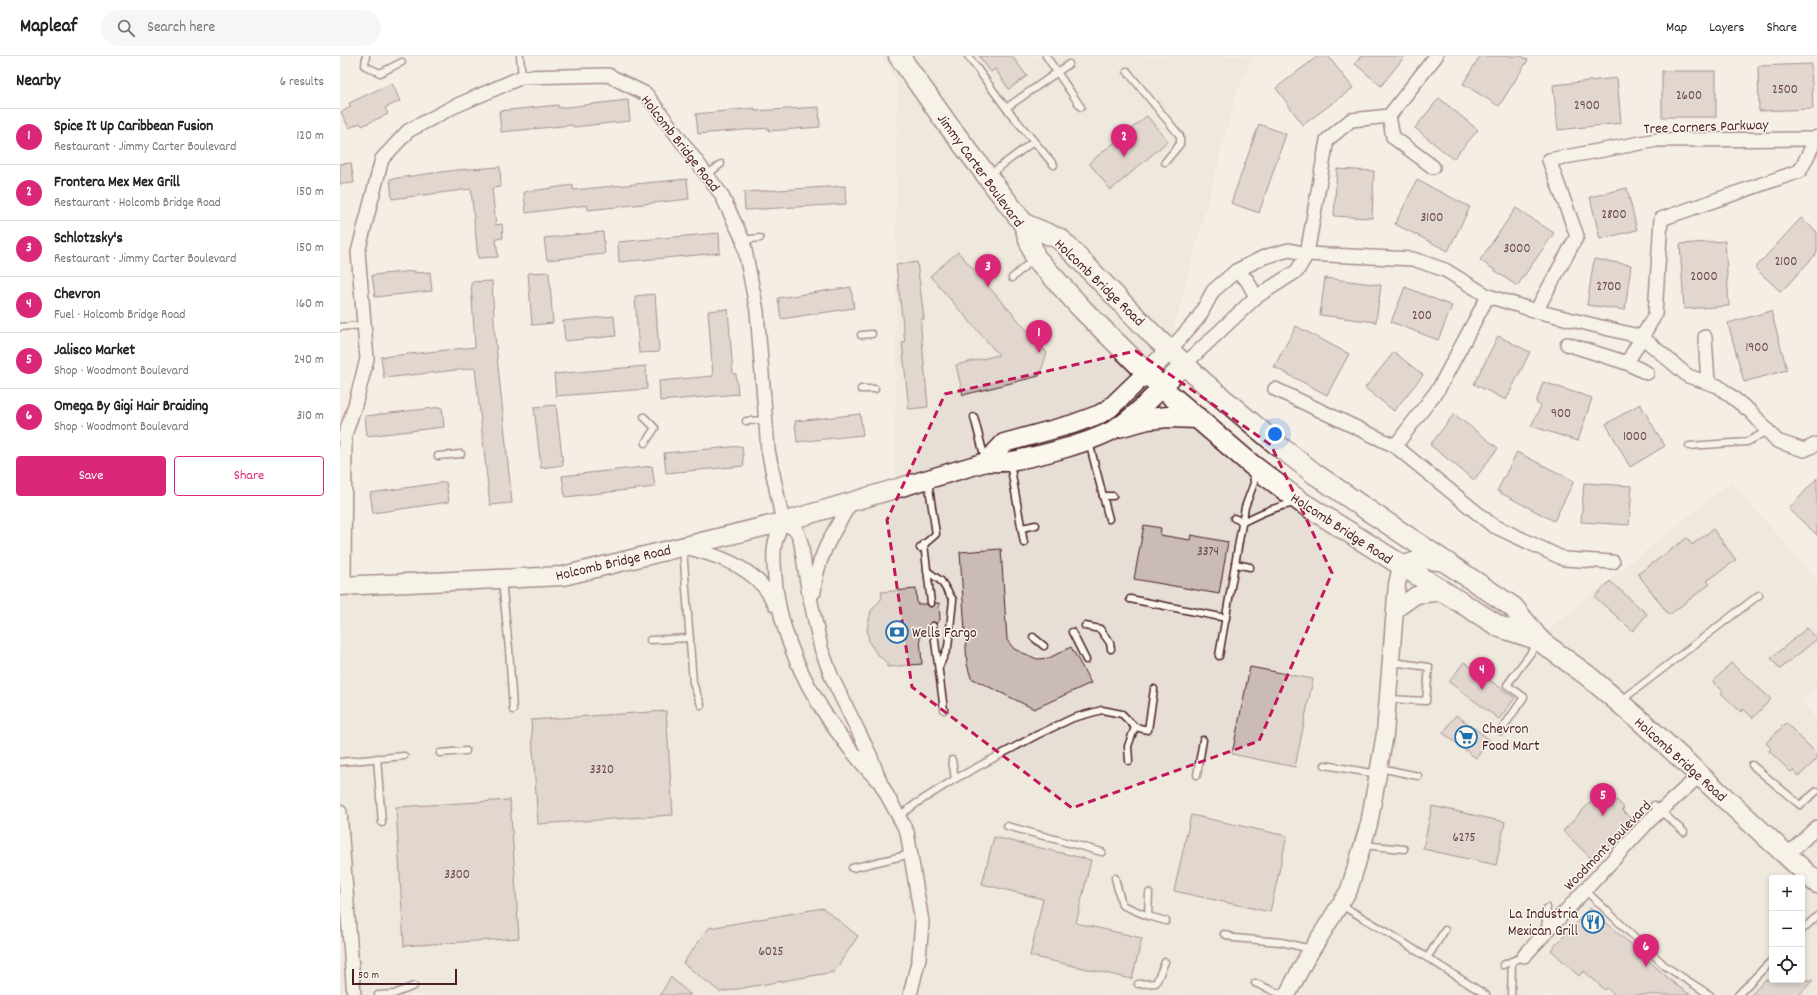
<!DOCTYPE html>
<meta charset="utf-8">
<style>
body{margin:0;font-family:Dekko,sans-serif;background:#f6f6f6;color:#202124}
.controls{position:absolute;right:12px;bottom:12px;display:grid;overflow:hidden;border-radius:4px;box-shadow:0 2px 6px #0003}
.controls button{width:36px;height:36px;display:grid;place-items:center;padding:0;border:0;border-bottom:1px solid #e0e0e0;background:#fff;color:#202124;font:20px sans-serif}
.scale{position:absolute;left:12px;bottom:10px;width:105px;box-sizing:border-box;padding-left:4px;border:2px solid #4a1f2b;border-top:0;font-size:11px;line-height:14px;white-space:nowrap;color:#4a1f2b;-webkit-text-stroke:3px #fbf7ec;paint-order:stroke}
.you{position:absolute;left:935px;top:378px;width:14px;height:14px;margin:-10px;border:3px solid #fff;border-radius:50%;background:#1a73e8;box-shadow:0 0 0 6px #1a73e833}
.badge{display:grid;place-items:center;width:26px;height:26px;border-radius:50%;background:#db2777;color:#fff;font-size:13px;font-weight:700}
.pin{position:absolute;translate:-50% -33px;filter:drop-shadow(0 1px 2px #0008)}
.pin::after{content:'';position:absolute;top:21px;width:14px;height:12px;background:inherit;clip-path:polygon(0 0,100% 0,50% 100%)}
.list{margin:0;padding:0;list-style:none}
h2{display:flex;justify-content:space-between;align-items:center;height:52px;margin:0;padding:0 16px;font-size:17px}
h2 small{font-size:13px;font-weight:400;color:#757577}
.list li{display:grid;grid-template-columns:26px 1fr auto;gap:12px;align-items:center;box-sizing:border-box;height:56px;padding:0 16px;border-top:1px solid #e0e0e0}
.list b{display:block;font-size:15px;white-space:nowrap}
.list p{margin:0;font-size:13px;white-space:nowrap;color:#757577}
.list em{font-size:13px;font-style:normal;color:#757577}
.actions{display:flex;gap:8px;padding:12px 16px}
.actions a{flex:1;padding:9px 0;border:1px solid #db2777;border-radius:4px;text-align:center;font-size:14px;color:#db2777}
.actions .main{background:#db2777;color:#fff}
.icon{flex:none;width:22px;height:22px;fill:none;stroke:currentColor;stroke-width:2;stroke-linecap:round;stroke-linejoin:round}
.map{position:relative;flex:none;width:1477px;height:939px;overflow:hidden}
header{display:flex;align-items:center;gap:24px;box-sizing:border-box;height:56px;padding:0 20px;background:#fff;border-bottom:1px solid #e0e0e0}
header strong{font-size:19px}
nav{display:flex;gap:22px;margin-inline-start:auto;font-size:14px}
.search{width:280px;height:36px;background:#f6f6f6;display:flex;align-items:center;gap:10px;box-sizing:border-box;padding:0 14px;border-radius:22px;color:#757577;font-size:15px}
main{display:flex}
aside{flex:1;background:#fff}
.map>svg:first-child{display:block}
.built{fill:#e7dfd6;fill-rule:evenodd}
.building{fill:#cabbb6;stroke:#4a1f2b}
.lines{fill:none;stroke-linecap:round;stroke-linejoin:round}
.service-casing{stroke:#4a1f2b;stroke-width:9}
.minor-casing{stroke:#4a1f2b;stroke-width:16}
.tertiary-casing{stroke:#4a1f2b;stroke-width:19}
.secondary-casing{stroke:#4a1f2b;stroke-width:21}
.primary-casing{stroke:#4a1f2b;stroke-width:23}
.service{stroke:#fbf7ec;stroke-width:6}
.minor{stroke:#fbf7ec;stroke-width:13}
.tertiary{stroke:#fbf7ec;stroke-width:16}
.secondary{stroke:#fbf7ec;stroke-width:18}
.primary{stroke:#fbf7ec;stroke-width:20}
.marked{fill:none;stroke:#c2185b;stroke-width:3;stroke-dasharray:8 5;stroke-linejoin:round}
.labels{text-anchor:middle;stroke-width:3;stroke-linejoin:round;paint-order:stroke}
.number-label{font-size:13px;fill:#6a464e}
.street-label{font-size:15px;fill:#4a1f2b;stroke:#fbf7ec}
.poi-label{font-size:15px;fill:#4a1f2b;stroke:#fbf7ec;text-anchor:start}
</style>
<header>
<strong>Mapleaf</strong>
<div class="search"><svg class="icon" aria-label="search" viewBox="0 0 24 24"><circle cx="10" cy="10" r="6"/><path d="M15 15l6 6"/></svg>Search here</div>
<nav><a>Map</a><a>Layers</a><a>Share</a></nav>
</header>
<main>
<aside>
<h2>Nearby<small>6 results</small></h2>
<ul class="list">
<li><span class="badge">1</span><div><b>Spice It Up Caribbean Fusion</b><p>Restaurant · Jimmy Carter Boulevard</p></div><em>120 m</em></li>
<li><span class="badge">2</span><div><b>Frontera Mex Mex Grill</b><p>Restaurant · Holcomb Bridge Road</p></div><em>150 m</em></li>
<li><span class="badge">3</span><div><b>Schlotzsky's</b><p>Restaurant · Jimmy Carter Boulevard</p></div><em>150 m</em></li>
<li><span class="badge">4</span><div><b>Chevron</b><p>Fuel · Holcomb Bridge Road</p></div><em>160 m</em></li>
<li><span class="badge">5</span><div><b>Jalisco Market</b><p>Shop · Woodmont Boulevard</p></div><em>240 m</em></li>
<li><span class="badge">6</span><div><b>Omega By Gigi Hair Braiding</b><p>Shop · Woodmont Boulevard</p></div><em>310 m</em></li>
</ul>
<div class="actions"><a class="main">Save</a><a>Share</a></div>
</aside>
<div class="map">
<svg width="1477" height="939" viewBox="0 0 1477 939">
<rect width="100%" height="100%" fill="#f4eee4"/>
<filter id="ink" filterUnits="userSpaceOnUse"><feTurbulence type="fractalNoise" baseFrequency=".025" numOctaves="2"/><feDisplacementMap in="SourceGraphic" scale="8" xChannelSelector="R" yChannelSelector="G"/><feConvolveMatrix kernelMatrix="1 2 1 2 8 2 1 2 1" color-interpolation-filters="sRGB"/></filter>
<g filter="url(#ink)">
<!-- built -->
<path class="built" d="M542,0h371l-16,36 -79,296 104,81 267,176 202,-163 86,98v108l-15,13 15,19v275h-1477v-417l227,5 152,-34 176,-51 2,-416zM1432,822h30v102h-30z"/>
<!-- building -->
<g class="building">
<polygon points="639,0 672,0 687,20 669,33 655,13 651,16"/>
<polygon points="978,0 988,0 1013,32 963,69 936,32"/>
<polygon points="1021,0 1065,0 1041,30 1015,8"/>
<polygon points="1140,0 1181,0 1188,4 1159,50 1123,28"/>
<polygon points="1471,8 1473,53 1419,55 1418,10"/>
<rect x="1322" y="15" width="54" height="46"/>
<polygon points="1277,22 1281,67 1218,74 1213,29"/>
<polygon points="52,27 60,45 45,52 48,58 22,70 20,67 9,72 1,56 11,51 9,47"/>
<polygon points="1099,42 1138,74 1113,103 1075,72"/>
<polygon points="288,44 290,65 233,71 232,69 161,76 159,55 218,49 218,52"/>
<polygon points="479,51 480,71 429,75 428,72 358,78 356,58 415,52 415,55"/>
<polygon points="807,60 828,85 771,134 749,107"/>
<polygon points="919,68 946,78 919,157 891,147"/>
<polygon points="11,107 14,127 0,128 0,108"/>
<polygon points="160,111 161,131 152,132 156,169 162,168 163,182 156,183 158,201 138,202 131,133 52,143 50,123 116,114"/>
<polygon points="997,113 1034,115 1032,162 994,160"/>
<polygon points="347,123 349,143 248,154 247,149 186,157 184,136 233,129 233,134"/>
<polygon points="1077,124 1130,151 1108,195 1055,168"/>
<polygon points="505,130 506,148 405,154 404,136"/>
<polygon points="1287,132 1297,174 1260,183 1250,141"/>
<polygon points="1176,152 1214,177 1177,230 1140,204"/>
<polygon points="1461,162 1477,176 1477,197 1441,236 1415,212"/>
<polygon points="263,176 265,198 207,204 204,182"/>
<polygon points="379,177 380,197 279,206 278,186"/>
<polygon points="1385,185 1389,250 1344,253 1340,188"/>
<polygon points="618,196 707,297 699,320 623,339 616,309 659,299 590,220"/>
<polygon points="1254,203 1291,209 1285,254 1247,249"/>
<polygon points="577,206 584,263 581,263 581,274 588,351 569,353 562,287 565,287 556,209"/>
<polygon points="75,215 75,217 90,216 92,235 35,241 32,219"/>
<polygon points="209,216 213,267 192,269 188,217"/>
<polygon points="985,222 1041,229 1036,266 980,259"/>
<polygon points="152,225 155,280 172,447 150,449 135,312 44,322 41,301 135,291 131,226"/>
<polygon points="511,231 514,252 441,263 438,242"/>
<polygon points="1065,231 1112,250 1098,284 1051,266"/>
<polygon points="315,238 319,296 299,297 295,240"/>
<polygon points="388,253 393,318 396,318 398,338 320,345 319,325 373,320 368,255"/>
<polygon points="1431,255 1447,314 1404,326 1388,267"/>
<polygon points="274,260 276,280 225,285 223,265"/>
<polygon points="956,270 1009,298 987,339 934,311"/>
<polygon points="1158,280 1190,296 1166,344 1134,328"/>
<polygon points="1054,296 1083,319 1054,355 1025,332"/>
<polygon points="306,310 307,333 216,340 214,318"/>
<polygon points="1203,326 1252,342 1238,385 1191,370 1201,350 1196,347"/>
<polygon points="1300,348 1325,390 1290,411 1266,368"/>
<polygon points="216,349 223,409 201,412 194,351"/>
<polygon points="102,351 104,371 27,380 25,360"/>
<polygon points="520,358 523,379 457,386 455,365"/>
<polygon points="1114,358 1158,392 1134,424 1090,389"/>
<polygon points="402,390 404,410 326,417 324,397"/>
<polygon points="1177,396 1234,425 1214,465 1157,435"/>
<polygon points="312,410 315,431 225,441 222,420"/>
<polygon points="1477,422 1477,479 1449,453"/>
<polygon points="106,426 109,446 33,457 30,437"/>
<polygon points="1244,427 1292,430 1289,469 1241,466"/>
<polygon points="804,469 821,472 820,479 850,484 851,479 888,486 879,538 794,523"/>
<polygon points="1373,473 1396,504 1367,525 1370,528 1329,559 1298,518 1347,482 1352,489"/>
<polygon points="661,493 667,584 674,593 697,603 709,602 731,591 751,627 694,653 631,622 627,608 620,496"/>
<polygon points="1270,525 1307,558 1293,575 1255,541"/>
<polygon points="576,533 577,548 587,548 591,551 594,550 595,547 599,547 600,564 597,567 593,566 590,567 589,574 580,582 582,608 547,611 547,607 536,597 529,586 527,573 531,555 542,542 541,536"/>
<polygon points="1467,572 1477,583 1440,613 1431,602"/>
<polygon points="1124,606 1175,642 1159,663 1109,626"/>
<polygon points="1391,607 1431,643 1413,662 1403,653 1401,656 1381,637 1383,635 1373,626"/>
<polygon points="910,611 973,623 955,711 892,698"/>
<polygon points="326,655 333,759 198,768 191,664"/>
<polygon points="1116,659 1150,684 1136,702 1103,677"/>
<polygon points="1446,667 1477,698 1477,703 1459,720 1453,714 1451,716 1429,695 1431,692 1426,687"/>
<polygon points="1261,735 1274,747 1277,744 1284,752 1282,754 1293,765 1255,806 1223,775"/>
<polygon points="170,744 179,882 64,890 56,751"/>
<polygon points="1092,750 1165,766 1156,809 1083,793"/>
<polygon points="851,759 947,780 930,856 834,835"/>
<polygon points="654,781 751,804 736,867 802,882 792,923 690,900 703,843 642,828"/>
<polygon points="483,852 518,880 494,916 380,936 343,907 369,872"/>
<polygon points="1250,852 1336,929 1351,939 1275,939 1267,932 1265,934 1244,915 1239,920 1211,894"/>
<polygon points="331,921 336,926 351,939 320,939"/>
<polygon points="1425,924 1473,924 1459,939 1411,939"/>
</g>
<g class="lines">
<!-- service casing -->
<g class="service-casing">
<g id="service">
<polyline points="26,0 25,10 40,17 62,6"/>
<polyline points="180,0 182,21"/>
<polyline points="628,0 666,52 714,109"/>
<polyline points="706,0 741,51"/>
<polyline points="787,15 840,80 840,88 825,106"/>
<polyline points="666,52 729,8"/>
<polyline points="367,119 381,108"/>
<polyline points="649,119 693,86"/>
<polyline points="403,184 420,182"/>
<polyline points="672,222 693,203"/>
<polyline points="0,271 24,269"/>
<polyline points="521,279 532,278"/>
<polyline points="521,333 535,333"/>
<polyline points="304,361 315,372 305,387"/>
<polyline points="634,361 645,403"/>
<polyline points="406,365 425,364"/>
<polyline points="749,386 769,463"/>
<polyline points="1349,390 1407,386 1427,375"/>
<polyline points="98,400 121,398"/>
<polyline points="670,407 684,487"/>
<polyline points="763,440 773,440"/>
<path d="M894,462l9,4c18,-9 33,-16 53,-19"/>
<polyline points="682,472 696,469"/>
<polyline points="584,488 591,547"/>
<polyline points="343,492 353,627 361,649"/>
<polyline points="580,492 596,478 588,425"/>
<polyline points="896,508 910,511"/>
<polyline points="587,515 601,525 613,544 608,591 599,611"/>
<polyline points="162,525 169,593 173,654"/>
<polyline points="790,543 886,562"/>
<polyline points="593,570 604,654"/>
<polyline points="745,570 760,573 770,587 771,593"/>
<polyline points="732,576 746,604"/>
<polyline points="693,581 704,590"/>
<polyline points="310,584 350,582"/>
<polyline points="879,600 905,451 914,427 913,416"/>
<polyline points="1048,643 1086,645 1089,611 1052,606"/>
<polyline points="1282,644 1419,539"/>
<polyline points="1161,675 1184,641 1167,629 1198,587"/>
<polyline points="100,697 126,695"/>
<polyline points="37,702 42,767"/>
<polyline points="612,704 615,723"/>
<polyline points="789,705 788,690 795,671"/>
<polyline points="0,706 64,700"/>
<polyline points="985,709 1037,718"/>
<polyline points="1412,709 1460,749 1477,735"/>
<polyline points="1040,712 1078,720"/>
<polyline points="857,719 863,684"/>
<polyline points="1314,749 1344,776"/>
<polyline points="559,760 577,747 615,723 697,679 733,662 762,654 782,658 795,671 808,674 814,633"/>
<polyline points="667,770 762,796"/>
<polyline points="1023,789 1064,793"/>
<polyline points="512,812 571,798"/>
<polyline points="775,822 782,849 808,860 826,865"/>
<polyline points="1245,834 1325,910 1370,939"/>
<polyline points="1001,849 1047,876 1146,939"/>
<polyline points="808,860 809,837"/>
<polyline points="1205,874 1207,852"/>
<polyline points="1462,874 1477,860"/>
<polyline points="884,878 894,882 941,886 971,893"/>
<polyline points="1087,902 1105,874"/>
<polyline points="1163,909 1184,900"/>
<polyline points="915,927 943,939"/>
<polyline points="798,928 816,927 825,906"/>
<polyline points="38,939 54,938 74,930"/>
<polyline points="1171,939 1172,905"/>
<polyline points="1398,939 1432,904"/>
</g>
</g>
<!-- minor casing -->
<g class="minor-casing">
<g id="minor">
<polyline points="1049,60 1053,81 1093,111"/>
<polyline points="1477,81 1460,115 1321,163 1315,259 1302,281 1348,320 1378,330 1411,356 1437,385 1464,394 1477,388"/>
<polyline points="896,215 907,224 916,241"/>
<polyline points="1365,281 1368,326"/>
<polyline points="1227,288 1287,307"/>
<polyline points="830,294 859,261 873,235 896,215 924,201 949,194 967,198 1073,203 1105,214 1148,240 1196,255"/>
<polyline points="845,308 916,241 957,215 967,198 987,84 1011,64 1049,60 1096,0"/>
<polyline points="1307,317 1287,307 1302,281 1196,255 1237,180 1209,104 1317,84 1476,83"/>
<polyline points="935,333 1055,390 1099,332 1148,240"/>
<polyline points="1055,390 1152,469 1224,503 1273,506"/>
<polyline points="443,466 457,475 461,487 468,533 481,592 492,622 530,699 541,728 567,776 582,866 579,902 570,939"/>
<path d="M443,466c-11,21 -10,32 -8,56 6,75 51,148 102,202"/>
<path d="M345,491c36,9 74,22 90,58"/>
<polyline points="4,530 5,379 15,349 27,303 18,196 42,103 68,75 113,51 182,21 268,19 306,38 381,138 403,184 417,255 428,394 443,466"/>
<path d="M474,536c2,-34 20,-61 37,-90"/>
<polyline points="0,756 14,939"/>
<polyline points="1447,799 1477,771"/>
<polyline points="1184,900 1309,765 1359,720"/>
</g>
</g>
<!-- tertiary casing -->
<g class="tertiary-casing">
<g id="tertiary">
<polyline points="1055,554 1076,539 1104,536"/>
<path d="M947,939l19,-36 43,-69 20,-66 16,-90 12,-150 4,-17c14,-11 28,-6 44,-4"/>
</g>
</g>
<!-- secondary casing -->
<g class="secondary-casing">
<g id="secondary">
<polyline points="646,406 664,387 733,368 760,358 770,352 830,294"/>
<path d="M0,530l223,-10 220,-54 203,-60c8,0 17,1 25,-1 28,-5 84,-19 107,-34 25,-17 45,-42 67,-63"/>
</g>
</g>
<!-- primary casing -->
<g class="primary-casing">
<g id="primary">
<polyline points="559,0 608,69 684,168 695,201 743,254 821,331 912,409 961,446 1160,571 1200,584"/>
<polyline points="684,168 720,183 813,279 862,325 935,387 975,418 1026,453 1173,551 1200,585 1248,620 1302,666 1477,827"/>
<polyline points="778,371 808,363 828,361 858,362"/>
</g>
</g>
<!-- service -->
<use href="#service" class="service"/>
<!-- minor -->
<use href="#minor" class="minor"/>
<!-- tertiary -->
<use href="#tertiary" class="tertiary"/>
<!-- secondary -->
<use href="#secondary" class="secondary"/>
<!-- primary -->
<use href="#primary" class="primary"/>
</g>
</g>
<!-- marked area -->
<path d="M0 0H1477V939H0ZM796,295l135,94 61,128 -73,168 -187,67 -160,-121 -25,-167 58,-126z" fill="#f4eee4" fill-opacity=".55" fill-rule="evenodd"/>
<path class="marked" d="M796,295l135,94 61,128 -73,168 -187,67 -160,-121 -25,-167 58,-126z"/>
<!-- icons -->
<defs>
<g id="bank-ring" transform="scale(1.15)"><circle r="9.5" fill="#fbf7ec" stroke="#1f6fb2" stroke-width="1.5"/><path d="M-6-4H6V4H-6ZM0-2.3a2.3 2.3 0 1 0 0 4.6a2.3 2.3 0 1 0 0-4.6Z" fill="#1f6fb2"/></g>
<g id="supermarket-ring" transform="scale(1.15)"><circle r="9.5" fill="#fbf7ec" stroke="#1f6fb2" stroke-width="1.5"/><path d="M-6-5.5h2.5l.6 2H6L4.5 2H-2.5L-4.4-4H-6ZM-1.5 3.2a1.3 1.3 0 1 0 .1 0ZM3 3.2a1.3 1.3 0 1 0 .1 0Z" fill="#1f6fb2"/></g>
<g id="restaurant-ring" transform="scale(1.15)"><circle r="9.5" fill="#fbf7ec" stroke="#1f6fb2" stroke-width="1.5"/><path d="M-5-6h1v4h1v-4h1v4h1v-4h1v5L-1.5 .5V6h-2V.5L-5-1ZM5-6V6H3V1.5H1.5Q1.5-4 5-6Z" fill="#1f6fb2"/></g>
</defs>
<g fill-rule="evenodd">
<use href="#bank-ring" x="557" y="576"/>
<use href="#supermarket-ring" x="1126" y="681"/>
<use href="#restaurant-ring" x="1253" y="866"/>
</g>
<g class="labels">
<!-- number labels -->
<g class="number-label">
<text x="1445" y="37">2500</text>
<text x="1349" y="43">2600</text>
<text x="1247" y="53">2900</text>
<text x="1274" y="162">2800</text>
<text x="1092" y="165">3100</text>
<text x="1177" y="196">3000</text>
<text x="1446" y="209">2100</text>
<text x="1364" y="224">2000</text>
<text x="1269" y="234">2700</text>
<text x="1082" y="263">200</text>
<text x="1417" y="295">1900</text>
<text x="1221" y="361">900</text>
<text x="1295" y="384">1000</text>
<text x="868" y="499">3374</text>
<text x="262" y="717">3320</text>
<text x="1124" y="785">6275</text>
<text x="117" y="822">3300</text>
<text x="431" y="899">6025</text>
</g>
<!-- street labels -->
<g class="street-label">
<text transform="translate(1366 70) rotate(-2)" y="5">Tree Corners Parkway</text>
<text transform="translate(341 87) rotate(52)" y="5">Holcomb Bridge Road</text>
<text transform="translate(641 114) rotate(54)" y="5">Jimmy Carter Boulevard</text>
<text transform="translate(760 226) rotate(44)" y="5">Holcomb Bridge Road</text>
<text transform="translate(1002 472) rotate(33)" y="5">Holcomb Bridge Road</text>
<text transform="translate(273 506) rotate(-13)" y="5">Holcomb Bridge Road</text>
<text transform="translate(1341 703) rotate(42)" y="5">Holcomb Bridge Road</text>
<text transform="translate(1267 789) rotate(-46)" y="5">Woodmont Boulevard</text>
</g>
<!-- poi labels -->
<g class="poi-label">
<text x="572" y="581">Wells Fargo</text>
<text x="1142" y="677">Chevron<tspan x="1142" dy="17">Food Mart</tspan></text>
<text x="1238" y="862" text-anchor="end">La Industria<tspan x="1238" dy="17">Mexican Grill</tspan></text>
</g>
</g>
</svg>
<div class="controls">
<button>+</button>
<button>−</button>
<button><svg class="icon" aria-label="locate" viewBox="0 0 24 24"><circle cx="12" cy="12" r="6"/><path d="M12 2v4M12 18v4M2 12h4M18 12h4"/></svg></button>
</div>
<div class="scale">50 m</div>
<div class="you"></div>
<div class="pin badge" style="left:699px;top:297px">1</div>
<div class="pin badge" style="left:784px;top:101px">2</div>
<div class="pin badge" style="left:648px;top:231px">3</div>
<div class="pin badge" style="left:1142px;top:634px">4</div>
<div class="pin badge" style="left:1263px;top:760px">5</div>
<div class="pin badge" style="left:1306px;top:911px">6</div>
</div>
</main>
